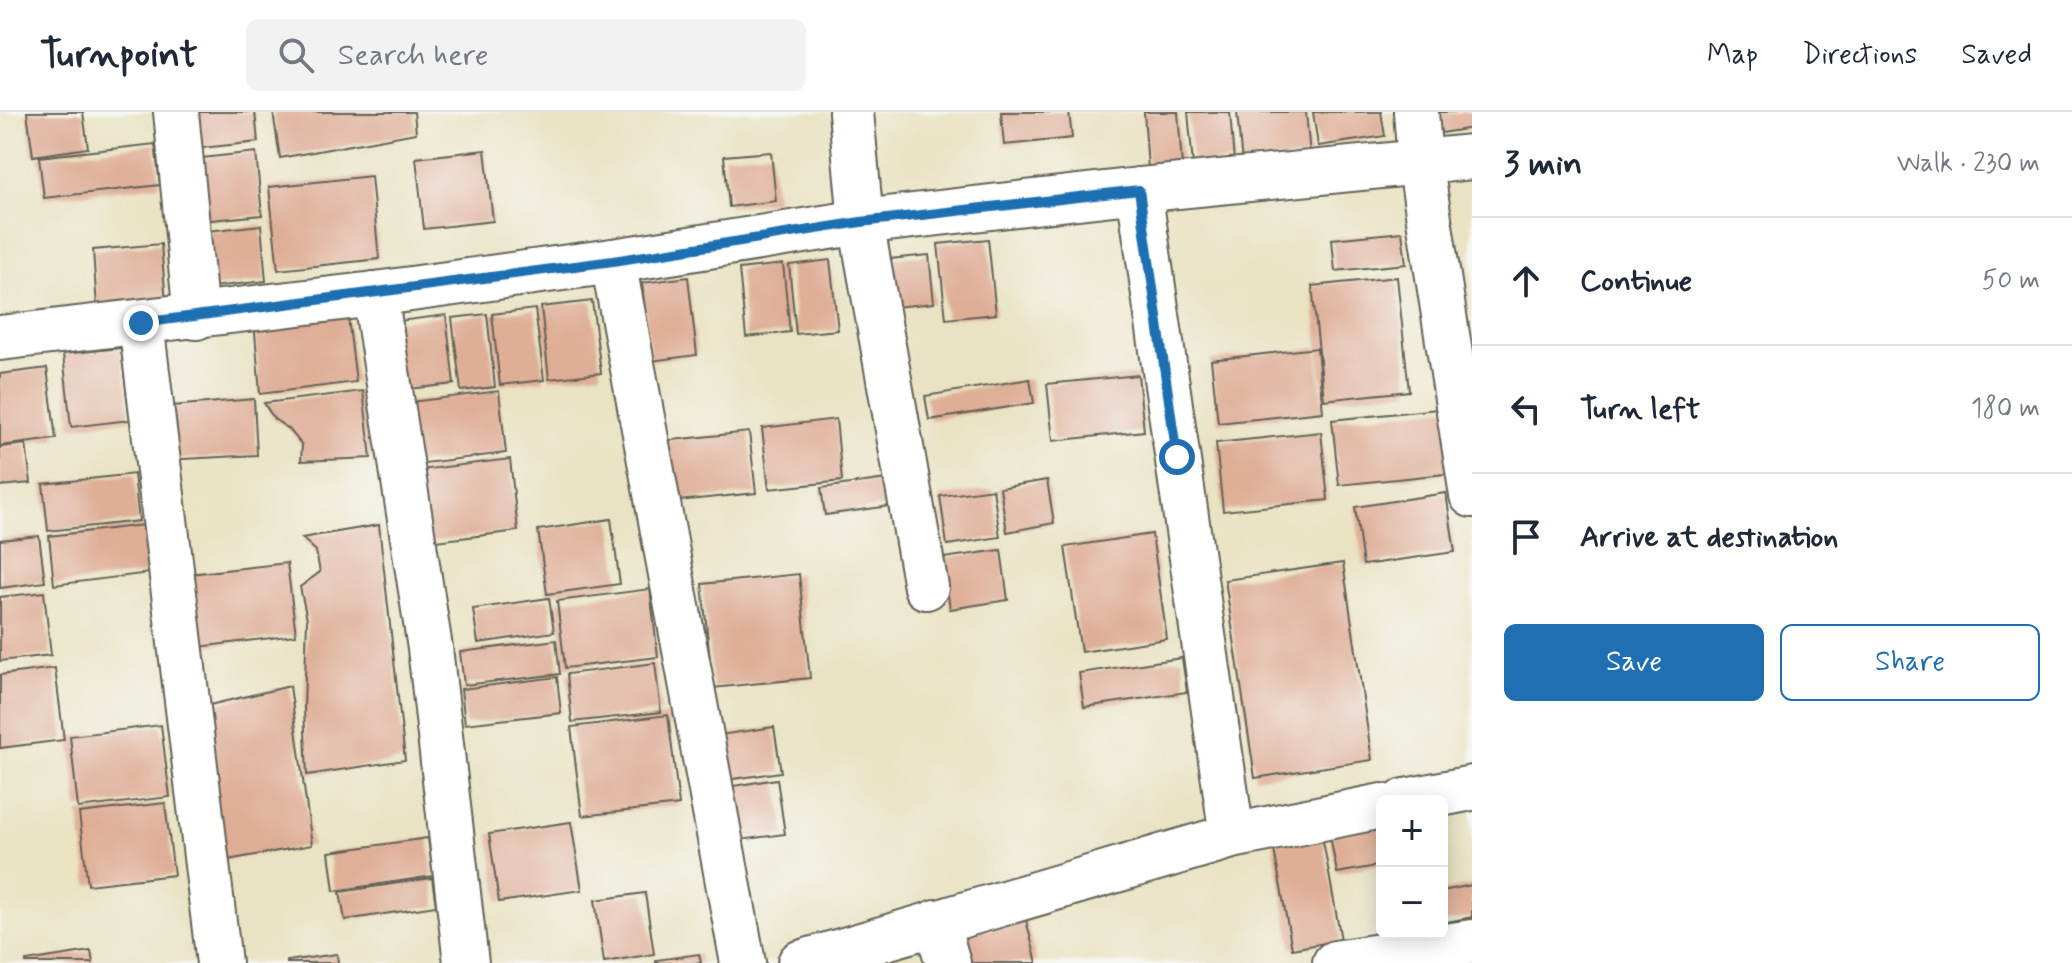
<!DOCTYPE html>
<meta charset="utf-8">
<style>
body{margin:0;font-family:Mynerve,sans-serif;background:#f2f2f3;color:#1f2937}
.controls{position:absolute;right:24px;bottom:24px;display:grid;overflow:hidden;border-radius:12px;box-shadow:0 4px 20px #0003}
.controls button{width:72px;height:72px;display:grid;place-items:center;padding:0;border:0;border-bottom:2px solid #e0e1e3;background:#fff;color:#1f2937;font:40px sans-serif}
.stop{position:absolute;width:24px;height:24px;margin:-18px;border:6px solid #1f6fb2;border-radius:50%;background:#fff}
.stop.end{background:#1f6fb2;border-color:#fff;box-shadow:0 2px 8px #0008}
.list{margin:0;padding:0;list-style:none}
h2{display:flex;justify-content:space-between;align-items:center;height:104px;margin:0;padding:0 32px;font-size:34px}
h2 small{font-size:26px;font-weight:400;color:#747a83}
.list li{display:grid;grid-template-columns:52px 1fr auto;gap:24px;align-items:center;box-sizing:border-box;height:128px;padding:0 32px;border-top:2px solid #e0e1e3}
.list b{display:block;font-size:30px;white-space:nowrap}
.list em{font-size:26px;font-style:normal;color:#747a83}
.actions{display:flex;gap:16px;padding:24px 32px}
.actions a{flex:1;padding:18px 0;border:2px solid #1f6fb2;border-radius:12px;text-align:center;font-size:28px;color:#1f6fb2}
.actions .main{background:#1f6fb2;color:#fff}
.icon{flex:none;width:44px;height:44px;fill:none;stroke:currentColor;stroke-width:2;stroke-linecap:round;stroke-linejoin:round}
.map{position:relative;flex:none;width:1472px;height:851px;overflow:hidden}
header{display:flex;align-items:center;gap:48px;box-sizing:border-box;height:112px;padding:0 40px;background:#fff;border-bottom:2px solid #e0e1e3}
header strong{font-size:38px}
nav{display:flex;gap:44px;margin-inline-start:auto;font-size:28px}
.search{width:560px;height:72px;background:#f2f2f3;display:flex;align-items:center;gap:20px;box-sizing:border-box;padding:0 28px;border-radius:12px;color:#747a83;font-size:30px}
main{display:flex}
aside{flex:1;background:#fff}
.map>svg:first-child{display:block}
.building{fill:#dfae97}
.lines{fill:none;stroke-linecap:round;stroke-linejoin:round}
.minor-casing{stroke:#646256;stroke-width:48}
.minor{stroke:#fff;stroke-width:44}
.route{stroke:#1f6fb2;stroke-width:10}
</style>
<header>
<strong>Turnpoint</strong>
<div class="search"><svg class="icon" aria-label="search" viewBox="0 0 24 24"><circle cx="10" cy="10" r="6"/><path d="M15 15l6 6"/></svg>Search here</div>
<nav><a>Map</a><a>Directions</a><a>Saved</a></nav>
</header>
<main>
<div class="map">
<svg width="1472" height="851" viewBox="0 0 1472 851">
<rect width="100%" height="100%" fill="#f6f6f2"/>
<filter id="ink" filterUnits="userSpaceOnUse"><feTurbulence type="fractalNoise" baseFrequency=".0125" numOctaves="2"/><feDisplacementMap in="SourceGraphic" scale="16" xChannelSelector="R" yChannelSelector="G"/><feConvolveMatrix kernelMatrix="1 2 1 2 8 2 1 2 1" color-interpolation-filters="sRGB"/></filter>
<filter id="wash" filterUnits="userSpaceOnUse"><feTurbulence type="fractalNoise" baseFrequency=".006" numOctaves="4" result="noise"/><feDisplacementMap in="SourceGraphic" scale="32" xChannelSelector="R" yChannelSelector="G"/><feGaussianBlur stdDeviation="1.8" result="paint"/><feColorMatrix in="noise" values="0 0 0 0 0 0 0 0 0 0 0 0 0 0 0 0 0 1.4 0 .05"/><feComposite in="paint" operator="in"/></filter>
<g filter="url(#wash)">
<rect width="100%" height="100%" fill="#e9e3c3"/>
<g id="blocks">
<!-- building -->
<g class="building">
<polygon points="27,0 83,0 88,36 33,44"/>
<polygon points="179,0 255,0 258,30 183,38"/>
<polygon points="273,0 414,0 416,21 280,46"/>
<polygon points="1001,0 1069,0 1072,26 1004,33"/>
<polygon points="1144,0 1178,0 1182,54 1148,57"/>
<polygon points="1188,0 1230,0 1234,49 1193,53"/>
<polygon points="1237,0 1306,0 1310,44 1242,51"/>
<polygon points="1313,0 1381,0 1385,24 1318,34"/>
<polygon points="1437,0 1472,0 1472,16 1441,21"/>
<polygon points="155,32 160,73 44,86 39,45"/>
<polygon points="485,38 493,109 424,117 416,46"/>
<polygon points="256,40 262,103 191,110 184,48"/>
<polygon points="771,40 776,89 729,95 724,44"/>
<polygon points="371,64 379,147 278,158 269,75"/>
<polygon points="261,113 266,169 195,177 189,121"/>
<polygon points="1402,120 1406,152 1335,159 1332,127"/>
<polygon points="988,127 996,202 946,207 938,132"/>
<polygon points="161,132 166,190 97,196 93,138"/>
<polygon points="929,143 934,191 885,196 880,148"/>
<polygon points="830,148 838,218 796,222 789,153"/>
<polygon points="783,152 790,220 746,225 739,157"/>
<polygon points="688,165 697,243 651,249 642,171"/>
<polygon points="1397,165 1409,279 1324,288 1312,174"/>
<polygon points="592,189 601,261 549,267 541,195"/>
<polygon points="347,197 356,270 260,282 254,208"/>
<polygon points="535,197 544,268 500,273 492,202"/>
<polygon points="487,202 495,275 461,279 452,206"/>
<polygon points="446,203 454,272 399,278 391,210"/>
<polygon points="121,236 130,308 71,315 63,242"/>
<polygon points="1317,236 1323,300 1218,311 1211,248"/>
<polygon points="47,256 56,327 0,334 0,262"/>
<polygon points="1138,263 1144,319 1053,329 1047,272"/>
<polygon points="1030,267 1034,291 929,308 925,284"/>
<polygon points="363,279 371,346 301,349 302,333 289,317 274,307 264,291"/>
<polygon points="499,279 506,341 409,353 402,291"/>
<polygon points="254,287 257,343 165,348 160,295"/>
<polygon points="1447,296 1454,361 1339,373 1332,308"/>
<polygon points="836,307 842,369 769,377 762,316"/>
<polygon points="749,320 756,381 669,390 663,329"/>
<polygon points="1321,320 1328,388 1223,399 1216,331"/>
<polygon points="26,332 31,371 0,374 0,335"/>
<polygon points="510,347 518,419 428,430 420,358"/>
<polygon points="134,362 139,409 48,419 43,372"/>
<polygon points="887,367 890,394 825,403 821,376"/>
<polygon points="1047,368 1054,411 1007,420 1000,376"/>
<polygon points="993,377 1000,425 947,433 940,384"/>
<polygon points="1446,381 1455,440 1363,453 1355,395"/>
<polygon points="611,407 620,472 547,482 538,418"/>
<polygon points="144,413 150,461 54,473 49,424"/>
<polygon points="379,413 405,648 307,663 304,597 307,507 300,475 320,460 316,439 302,426"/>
<polygon points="1152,422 1167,527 1081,540 1065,435"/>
<polygon points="39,424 45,470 0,476 0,428"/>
<polygon points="1001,438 1008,488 950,497 943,446"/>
<polygon points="287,451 296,523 199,535 190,462"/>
<polygon points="1343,451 1372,648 1255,666 1225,468"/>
<polygon points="799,462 810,566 713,576 702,472"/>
<polygon points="650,477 658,545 565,556 557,489"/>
<polygon points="44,480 51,543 0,549 0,485"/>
<polygon points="549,486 554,520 478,531 473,497"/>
<polygon points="556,528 560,562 464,573 460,540"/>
<polygon points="1182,546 1187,580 1084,595 1079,561"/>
<polygon points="655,551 661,600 572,610 567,562"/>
<polygon points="55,556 64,628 0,636 0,563"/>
<polygon points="557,565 561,601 465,612 461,577"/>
<polygon points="290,574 312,733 216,750 201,595"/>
<polygon points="668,603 679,693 582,704 571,615"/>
<polygon points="161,613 170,685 78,696 70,624"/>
<polygon points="774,615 781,660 726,668 719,623"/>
<polygon points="777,667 785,722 740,728 733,674"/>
<polygon points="165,691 174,763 88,773 79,701"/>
<polygon points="571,710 582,778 499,790 489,722"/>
<polygon points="1382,714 1382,753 1337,761 1330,724"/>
<polygon points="1322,723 1341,828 1292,837 1273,732"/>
<polygon points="428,726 433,764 334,779 329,740"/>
<polygon points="432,766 436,794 345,808 340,780"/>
<polygon points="1472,773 1472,805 1442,811 1442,779"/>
<polygon points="645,781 654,842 604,850 595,788"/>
<polygon points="1026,808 1037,851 970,851 963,824"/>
<polygon points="91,839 93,851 26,851 26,849"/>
<polygon points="337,842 338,851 287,851 287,849"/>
<polygon points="699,842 701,851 656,851 656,848"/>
</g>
</g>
</g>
<g filter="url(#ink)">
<use href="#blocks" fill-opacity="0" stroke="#646256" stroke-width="2"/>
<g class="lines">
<!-- minor casing -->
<g class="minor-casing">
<g id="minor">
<polyline points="176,0 196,205"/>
<polyline points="851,0 861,110 926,475"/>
<polyline points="1416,0 1420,49 1472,383"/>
<polyline points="1139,78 1232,724"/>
<polyline points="613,149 743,851"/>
<polyline points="375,182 430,536 466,851"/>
<polyline points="141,211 219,851"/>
<polyline points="0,226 375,182 613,149 861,110 1139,78 1472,45"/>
<polyline points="1405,689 1472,676"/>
<polyline points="936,810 948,851"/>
<polyline points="800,851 1232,724 1382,694"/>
<polyline points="1335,851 1472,830"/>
</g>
</g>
<!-- minor -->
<use href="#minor" class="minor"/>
</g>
</g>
<g class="lines" filter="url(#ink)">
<!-- route -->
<polyline class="route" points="141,211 613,149 861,110 1139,78 1177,345"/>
</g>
</svg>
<div class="controls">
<button>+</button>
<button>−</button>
</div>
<div class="stop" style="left:1177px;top:345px"></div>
<div class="stop end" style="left:141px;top:211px"></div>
</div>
<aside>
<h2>3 min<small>Walk · 230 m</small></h2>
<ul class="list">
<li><svg class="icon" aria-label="ahead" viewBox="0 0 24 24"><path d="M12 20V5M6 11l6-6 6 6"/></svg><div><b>Continue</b></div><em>50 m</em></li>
<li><svg class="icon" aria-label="left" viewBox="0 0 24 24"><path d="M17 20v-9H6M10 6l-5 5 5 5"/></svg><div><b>Turn left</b></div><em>180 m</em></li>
<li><svg class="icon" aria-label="arrive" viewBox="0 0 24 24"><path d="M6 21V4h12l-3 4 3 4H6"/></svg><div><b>Arrive at destination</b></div></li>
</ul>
<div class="actions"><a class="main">Save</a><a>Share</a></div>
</aside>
</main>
